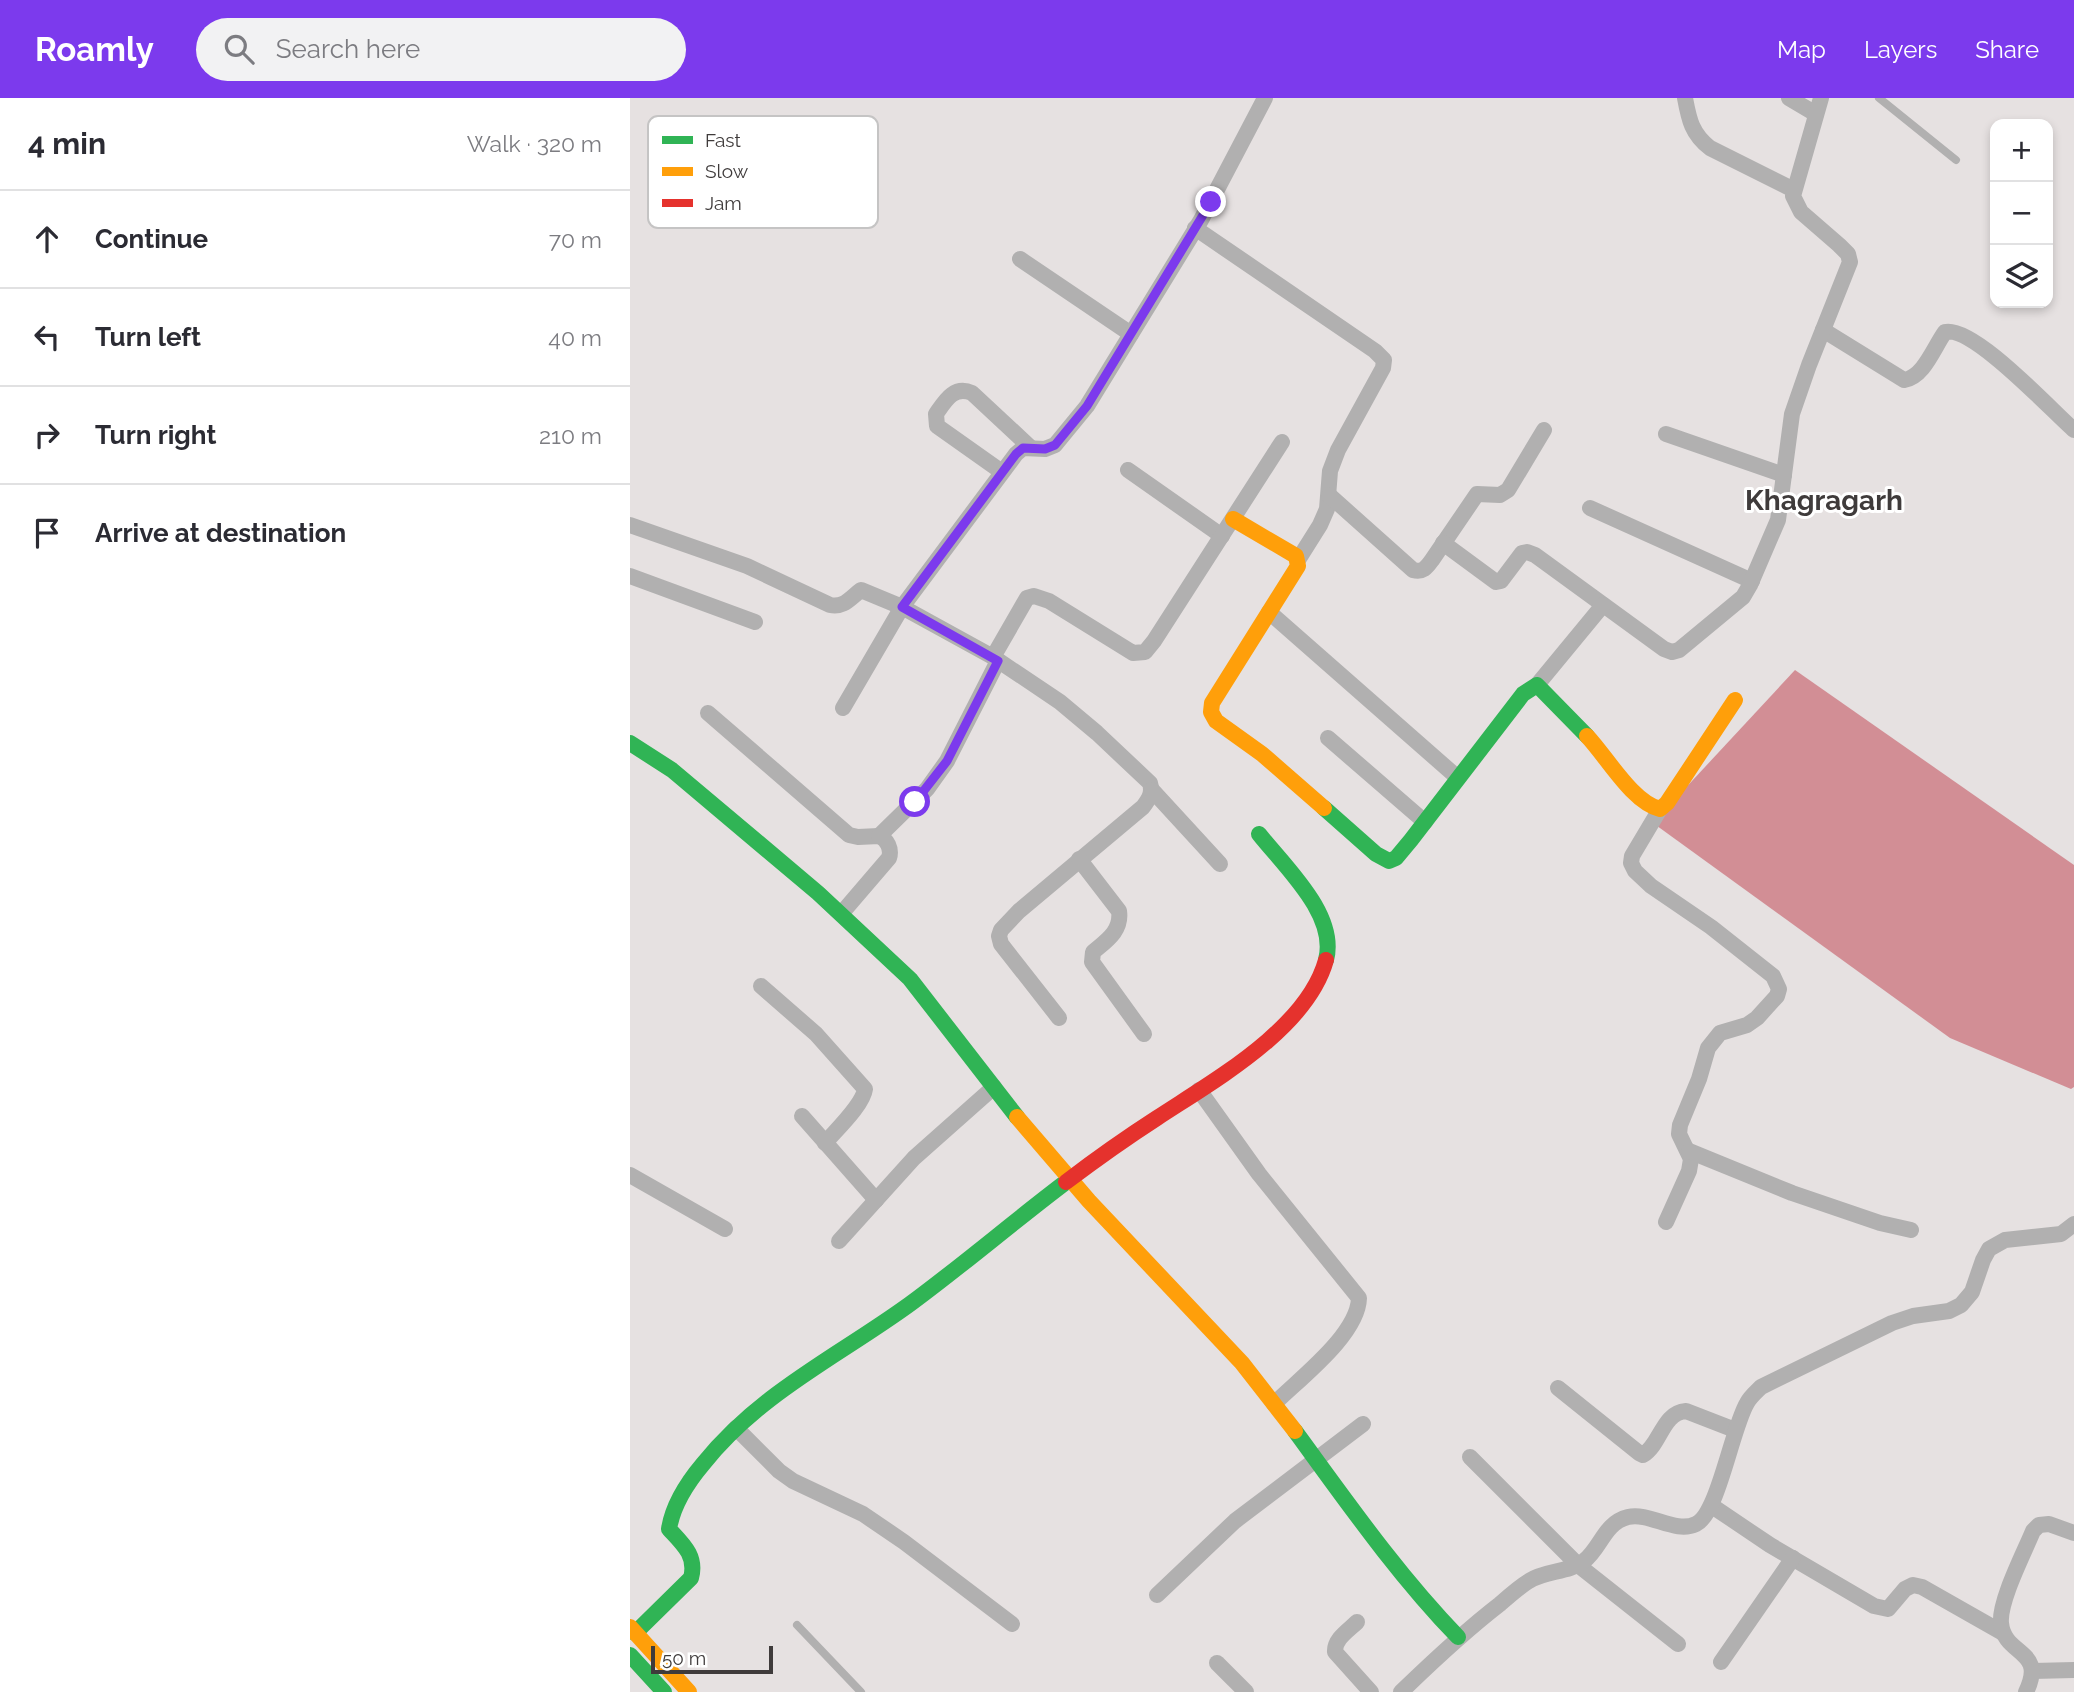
<!DOCTYPE html>
<meta charset="utf-8">
<style>
body{margin:0;font-family:Raleway,sans-serif;background:#f2f2f3;color:#2b2b33}
.controls{position:absolute;right:21px;top:21px;display:grid;overflow:hidden;border-radius:14px;box-shadow:0 4px 10px #0003}
.controls button{width:63px;height:63px;display:grid;place-items:center;padding:0;border:0;border-bottom:2px solid #e1e1e2;background:#fff;color:#2b2b33;font:35px sans-serif}
.scale{position:absolute;left:21px;bottom:18px;width:122px;box-sizing:border-box;padding-left:7px;border:4px solid #3f3b3b;border-top:0;font-size:19px;line-height:24px;white-space:nowrap;color:#3f3b3b;-webkit-text-stroke:5px #fff;paint-order:stroke}
.stop{position:absolute;width:21px;height:21px;margin:-16px;border:5px solid #7c3aed;border-radius:50%;background:#fff}
.stop.end{background:#7c3aed;border-color:#fff;box-shadow:0 2px 7px #0008}
.list{margin:0;padding:0;list-style:none}
h2{display:flex;justify-content:space-between;align-items:center;height:91px;margin:0;padding:0 28px;font-size:30px}
h2 small{font-size:23px;font-weight:400;color:#7c7c81}
.list li{display:grid;grid-template-columns:46px 1fr auto;gap:21px;align-items:center;box-sizing:border-box;height:98px;padding:0 28px;border-top:2px solid #e1e1e2}
.list b{display:block;font-size:26px;white-space:nowrap}
.list em{font-size:23px;font-style:normal;color:#7c7c81}
.icon{flex:none;width:38px;height:38px;fill:none;stroke:currentColor;stroke-width:2;stroke-linecap:round;stroke-linejoin:round}
.map{position:relative;flex:none;width:1444px;height:1594px;overflow:hidden}
header{display:flex;align-items:center;gap:42px;box-sizing:border-box;height:98px;padding:0 35px;background:#7c3aed;color:#fff}
header strong{font-size:33px}
nav{display:flex;gap:38px;margin-inline-start:auto;font-size:24px}
.search{width:490px;height:63px;background:#f2f2f3;display:flex;align-items:center;gap:18px;box-sizing:border-box;padding:0 24px;border-radius:38px;color:#7c7c81;font-size:26px}
main{display:flex}
aside{flex:1;background:#fff}
.map>svg:first-child{display:block}
.water{fill:#d28e95}
.lines{fill:none;stroke-linecap:round;stroke-linejoin:round}
.lane{stroke:#b1b0b0;stroke-width:8}
.street{stroke:#b1b0b0;stroke-width:16}
.fast{stroke:#30b455;stroke-width:16}
.slow{stroke:#ff9f0a;stroke-width:16}
.jam{stroke:#e5322d;stroke-width:16}
.route{stroke:#7c3aed;stroke-width:9}
.labels{text-anchor:middle;stroke-width:6;stroke-linejoin:round;paint-order:stroke}
.district-label{font-size:28px;font-weight:bold;fill:#3f3b3b;stroke:#fff}
.key{fill:#fff;stroke:#c5c4c4;stroke-width:2}
.key-label{font-size:19px;fill:#3f3b3b}
</style>
<header>
<strong>Roamly</strong>
<div class="search"><svg class="icon" aria-label="search" viewBox="0 0 24 24"><circle cx="10" cy="10" r="6"/><path d="M15 15l6 6"/></svg>Search here</div>
<nav><a>Map</a><a>Layers</a><a>Share</a></nav>
</header>
<main>
<aside>
<h2>4 min<small>Walk · 320 m</small></h2>
<ul class="list">
<li><svg class="icon" aria-label="ahead" viewBox="0 0 24 24"><path d="M12 20V5M6 11l6-6 6 6"/></svg><div><b>Continue</b></div><em>70 m</em></li>
<li><svg class="icon" aria-label="left" viewBox="0 0 24 24"><path d="M17 20v-9H6M10 6l-5 5 5 5"/></svg><div><b>Turn left</b></div><em>40 m</em></li>
<li><svg class="icon" aria-label="right" viewBox="0 0 24 24"><path d="M7 20v-9h11M14 6l5 5-5 5"/></svg><div><b>Turn right</b></div><em>210 m</em></li>
<li><svg class="icon" aria-label="arrive" viewBox="0 0 24 24"><path d="M6 21V4h12l-3 4 3 4H6"/></svg><div><b>Arrive at destination</b></div></li>
</ul>
</aside>
<div class="map">
<svg width="1444" height="1594" viewBox="0 0 1444 1594">
<rect width="100%" height="100%" fill="#e6e1e1"/>
<!-- water -->
<polygon class="water" points="1165,572 1444,767 1444,989 1441,991 1320,940 1023,725"/>
<g class="lines">
<!-- lane -->
<g class="lane">
<polyline points="1249,0 1326,62"/>
<polyline points="167,1527 231,1594"/>
</g>
<!-- street -->
<g class="street">
<path d="M1055,0c4,22 7,36 25,50l84,42"/>
<polyline points="1159,0 1186,16"/>
<polyline points="565,130 745,253 754,262 753,270 708,352 700,373 697,411 690,427 668,462"/>
<polyline points="390,161 501,236"/>
<path d="M1193,232l81,50c20,-3 30,-33 41,-48 28,-7 106,78 129,98"/>
<polyline points="1036,336 1154,377"/>
<polyline points="498,372 592,438"/>
<path d="M372,374l-65,-46 -1,-12c9,-13 18,-29 36,-21l58,54"/>
<path d="M699,397l84,75c10,3 14,-3 19,-10l45,-66 23,1 8,-5 36,-60"/>
<polyline points="960,410 1122,483"/>
<path d="M0,427l117,41 83,39c14,3 20,-7 31,-15l41,17 91,50 67,45 37,31 53,50c3,10 -1,16 -7,24l-124,104 -18,19 -2,6 2,8 58,74"/>
<polyline points="813,445 866,484 871,483 892,455 897,454 905,457 1034,551 1042,554 1049,552 1113,499 1120,487 1148,422 1162,316 1179,267 1220,164 1218,156 1209,147 1171,114 1163,98 1191,0"/>
<polyline points="0,478 125,524"/>
<polyline points="639,514 828,680"/>
<polyline points="363,559 397,500 404,498 419,503 503,555 515,554 524,543 652,344"/>
<polyline points="907,587 973,507"/>
<polyline points="213,610 272,509 386,356 393,350 415,351 425,347 457,308 571,122 635,0"/>
<path d="M78,615l141,122 9,2 21,-1c8,3 13,13 10,22l-48,56"/>
<polyline points="698,640 795,724"/>
<polyline points="522,692 590,766"/>
<polyline points="1030,711 1002,758 1001,765 1005,773 1021,788 1081,829 1143,878 1149,891 1147,898 1127,920 1117,927 1090,935 1078,950 1069,981 1050,1027 1049,1036 1061,1061 1059,1073 1036,1124"/>
<polyline points="249,738 297,691 317,663 368,563"/>
<path d="M449,761l40,52c3,20 -13,30 -26,41l-1,10 52,72"/>
<path d="M131,888l55,48 49,55c-2,16 -29,41 -40,54"/>
<path d="M569,992l60,84 100,124c-1,37 -60,81 -85,106"/>
<polyline points="172,1018 246,1102"/>
<polyline points="1059,1053 1162,1095 1250,1125 1281,1132"/>
<polyline points="0,1077 95,1131"/>
<polyline points="209,1143 284,1060 364,989"/>
<path d="M928,1290l81,65 4,2c18,-11 19,-42 43,-44l49,19"/>
<polyline points="106,1330 149,1373 163,1383 233,1416 274,1444 382,1526"/>
<polyline points="840,1359 948,1467 1048,1546"/>
<polyline points="1082,1408 1140,1447 1244,1508 1258,1511 1275,1491 1283,1487 1292,1489 1373,1535"/>
<polyline points="527,1497 605,1423 733,1326"/>
<path d="M727,1524c-8,8 -23,17 -22,30l36,40"/>
<polyline points="1091,1564 1163,1460"/>
<polyline points="587,1565 616,1594"/>
<polyline points="1403,1573 1444,1572"/>
<path d="M771,1594c32,-31 64,-61 99,-88 9,-8 19,-17 29,-23 17,-11 39,-8 55,-20 17,-13 20,-38 44,-44 22,-5 47,17 68,7 22,-10 36,-96 51,-121 3,-6 9,-11 14,-16l131,-64 21,-7 36,-5 12,-6 11,-13 11,-32 6,-11 16,-9 56,-6 13,-10"/>
<path d="M1396,1594c21,-43 -22,-36 -25,-69 -2,-22 23,-70 32,-92l6,-6 10,-1 25,9"/>
</g>
<!-- fast -->
<g class="fast">
<polyline points="0,645 42,672 188,795 280,881 387,1019"/>
<polyline points="694,710 746,756 759,763 766,760 781,742 893,596 907,587 957,638"/>
<path d="M629,736c26,33 79,81 67,126"/>
<path d="M665,1333c52,71 102,143 163,206"/>
<path d="M5,1535l56,-55c6,-22 -8,-34 -22,-49 4,-25 18,-46 34,-65 58,-72 134,-107 207,-160 53,-39 103,-82 156,-122"/>
<polyline points="0,1557 34,1594"/>
</g>
<!-- slow -->
<g class="slow">
<polyline points="603,421 666,458 668,468 582,605 581,614 586,623 632,656 694,710"/>
<path d="M957,638c20,21 45,66 73,73l7,-6 68,-103"/>
<polyline points="387,1019 459,1103 612,1265 665,1333"/>
<polyline points="0,1529 59,1594"/>
</g>
<!-- jam -->
<path class="jam" d="M436,1084c29,-22 60,-44 91,-64 56,-37 150,-89 169,-158"/>
</g>
<g class="lines">
<!-- route -->
<polyline class="route" points="285,704 317,663 368,563 272,509 386,356 393,350 415,351 425,347 457,308 581,104"/>
</g>
<g class="labels">
<!-- district labels -->
<g class="district-label">
<text x="1194" y="412">Khagragarh</text>
</g>
</g>
<!-- legend -->
<rect x="18" y="18" width="230" height="112" rx="10" class="key"/>
<rect x="32" y="38" width="31" height="8" fill="#30b455"/>
<rect x="32" y="69" width="31" height="9" fill="#ff9f0a"/>
<rect x="32" y="101" width="31" height="8" fill="#e5322d"/>
<g class="key-label">
<text x="75" y="49">Fast</text>
<text x="75" y="80">Slow</text>
<text x="75" y="112">Jam</text>
</g>
</svg>
<div class="controls">
<button>+</button>
<button>−</button>
<button><svg class="icon" aria-label="layers" viewBox="0 0 24 24"><path d="M12 4l9 5-9 5-9-5zM3 14l9 5 9-5"/></svg></button>
</div>
<div class="scale">50 m</div>
<div class="stop" style="left:285px;top:704px"></div>
<div class="stop end" style="left:581px;top:104px"></div>
</div>
</main>
